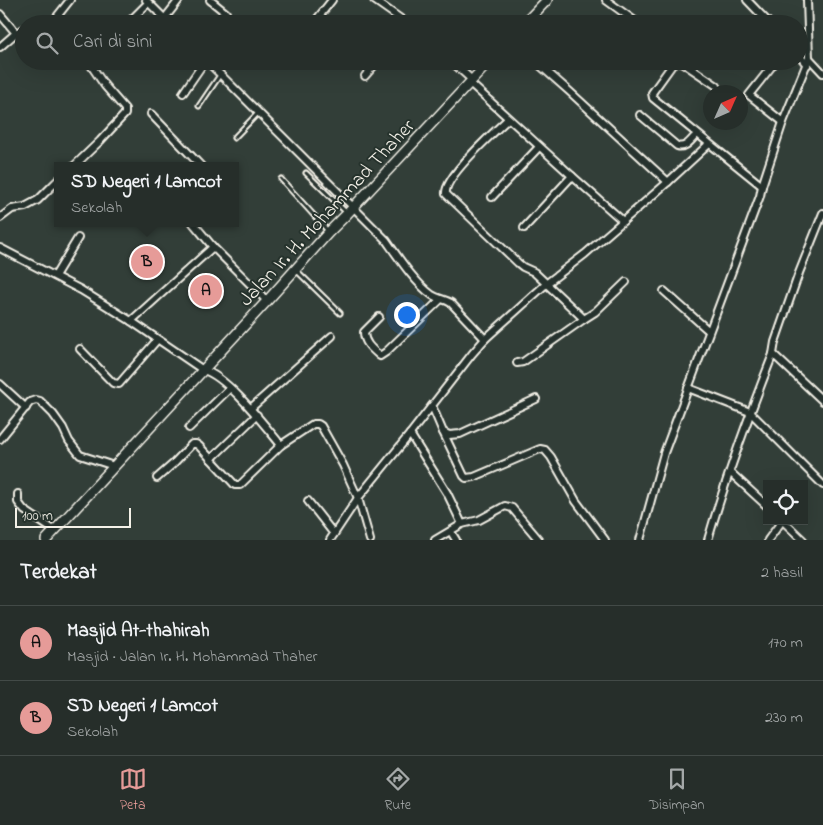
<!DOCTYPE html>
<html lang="id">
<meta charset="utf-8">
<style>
body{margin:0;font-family:"Indie Flower",sans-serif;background:#2e3632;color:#f1f3f6}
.controls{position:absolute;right:15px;bottom:15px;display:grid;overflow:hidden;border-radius:0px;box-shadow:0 5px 20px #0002}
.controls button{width:45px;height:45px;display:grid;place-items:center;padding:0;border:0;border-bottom:1px solid #424a47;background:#262e2a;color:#f1f3f6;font:25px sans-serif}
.compass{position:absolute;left:703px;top:85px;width:45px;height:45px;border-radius:50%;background:#262e2a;box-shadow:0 5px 20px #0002;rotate:45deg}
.scale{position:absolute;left:15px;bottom:12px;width:116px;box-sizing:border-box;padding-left:5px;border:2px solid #f4f1e8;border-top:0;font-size:14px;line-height:18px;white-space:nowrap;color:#f4f1e8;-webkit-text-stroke:4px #26332d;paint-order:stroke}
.you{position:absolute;left:406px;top:314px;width:18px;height:18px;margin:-12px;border:4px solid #fff;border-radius:50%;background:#1a73e8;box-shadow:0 0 0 8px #1a73e833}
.badge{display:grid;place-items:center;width:32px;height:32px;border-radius:50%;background:#e69b98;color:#111;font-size:16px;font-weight:700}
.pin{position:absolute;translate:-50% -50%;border:2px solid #fff;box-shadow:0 1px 5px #0006}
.popup{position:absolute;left:54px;top:162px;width:185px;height:65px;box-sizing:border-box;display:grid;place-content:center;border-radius:0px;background:#262e2a;filter:drop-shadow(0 1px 4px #0005);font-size:16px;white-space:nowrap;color:#a4a8a8}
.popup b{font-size:19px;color:#f1f3f6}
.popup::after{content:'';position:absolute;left:50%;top:100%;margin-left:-10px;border:10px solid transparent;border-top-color:#262e2a}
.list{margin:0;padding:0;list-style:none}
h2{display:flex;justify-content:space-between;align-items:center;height:65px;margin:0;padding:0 20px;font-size:21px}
h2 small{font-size:16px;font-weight:400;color:#a4a8a8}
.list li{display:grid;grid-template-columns:32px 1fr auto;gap:15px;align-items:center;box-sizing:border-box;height:75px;padding:0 20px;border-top:1px solid #424a47}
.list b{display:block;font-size:19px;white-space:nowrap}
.list p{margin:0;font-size:16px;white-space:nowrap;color:#a4a8a8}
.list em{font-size:16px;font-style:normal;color:#a4a8a8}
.icon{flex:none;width:28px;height:28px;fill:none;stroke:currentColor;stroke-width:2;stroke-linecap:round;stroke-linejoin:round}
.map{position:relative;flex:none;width:823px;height:540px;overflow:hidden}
.search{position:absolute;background:#262e2a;box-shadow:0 5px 20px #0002;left:15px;right:15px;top:15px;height:55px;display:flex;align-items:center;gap:12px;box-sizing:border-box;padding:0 18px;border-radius:28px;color:#a4a8a8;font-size:19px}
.sheet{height:215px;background:#262e2a}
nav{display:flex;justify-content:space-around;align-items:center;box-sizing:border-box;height:70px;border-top:1px solid #424a47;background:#262e2a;font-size:14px;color:#a4a8a8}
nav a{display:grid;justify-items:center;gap:2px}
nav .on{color:#e69b98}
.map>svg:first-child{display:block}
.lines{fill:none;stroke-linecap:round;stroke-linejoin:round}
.service-casing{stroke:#f4f1e8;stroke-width:7}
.minor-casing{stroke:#f4f1e8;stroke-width:10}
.secondary-casing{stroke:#f4f1e8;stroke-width:12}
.service{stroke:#26332d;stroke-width:3}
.minor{stroke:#26332d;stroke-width:6}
.secondary{stroke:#26332d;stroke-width:9}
.labels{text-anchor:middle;stroke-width:4;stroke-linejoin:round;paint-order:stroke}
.street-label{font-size:20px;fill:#f4f1e8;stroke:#26332d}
</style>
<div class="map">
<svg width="823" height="540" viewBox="0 0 823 540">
<rect width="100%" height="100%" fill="#323e38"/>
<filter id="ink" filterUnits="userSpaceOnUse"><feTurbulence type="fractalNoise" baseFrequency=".02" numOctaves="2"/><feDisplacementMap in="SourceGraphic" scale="10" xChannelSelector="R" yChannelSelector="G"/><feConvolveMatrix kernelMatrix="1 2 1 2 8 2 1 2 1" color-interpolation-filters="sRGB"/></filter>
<g filter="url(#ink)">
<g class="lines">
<!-- service casing -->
<g class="service-casing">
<g id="service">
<polyline points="199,106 220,75"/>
<polyline points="234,138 258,113"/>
<polyline points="306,173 347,213"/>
<polyline points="281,179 328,231"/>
<polyline points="296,270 340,313"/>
</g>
</g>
<!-- minor casing -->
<g class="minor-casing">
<g id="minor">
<polyline points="146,0 170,24"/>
<polyline points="210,0 226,13"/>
<polyline points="374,0 408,24"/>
<polyline points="606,0 639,24"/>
<polyline points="747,0 770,24"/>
<polyline points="0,14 16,33"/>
<polyline points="165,18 179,0"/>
<polyline points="33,24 38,24"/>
<polyline points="51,24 70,0"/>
<polyline points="127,24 148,3"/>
<polyline points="313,24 332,0"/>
<polyline points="0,47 16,33 24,29"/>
<polyline points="799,55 807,65"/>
<polyline points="809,58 823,73"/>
<path d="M207,61l179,179c12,17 29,43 46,55 6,4 13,4 19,8l34,36"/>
<polyline points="451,61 472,80"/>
<polyline points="535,61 569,91 668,182"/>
<polyline points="675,61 652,93 653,98 762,186"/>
<polyline points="680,61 717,86"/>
<polyline points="776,61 749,95 783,122"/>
<polyline points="365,76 378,61"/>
<polyline points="470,83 572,176 623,221"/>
<polyline points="183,93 205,61"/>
<polyline points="151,114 201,166"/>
<path d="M640,115l37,31c9,3 14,-6 20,-12"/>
<path d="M508,119c-13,12 -65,59 -62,75l72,69 5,4 11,5 50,47 -61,43 -6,1"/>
<polyline points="74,166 100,141 125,114 125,109 105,86 88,61"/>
<polyline points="492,197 539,147"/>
<polyline points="823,213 799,273 775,342 773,354 823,401"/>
<polyline points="0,218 12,209 25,207 38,200 58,180"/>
<polyline points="193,223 213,247 267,301"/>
<polyline points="524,228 572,176"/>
<path d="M0,248l81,42 50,31 72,49c24,6 62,56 78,75l32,-21h5l3,2 22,39 15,33 12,42"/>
<polyline points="55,276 78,238"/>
<polyline points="664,291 709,331"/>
<path d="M379,317l-15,15c0,11 8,17 16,24l6,-4 54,-52"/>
<polyline points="584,319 595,312 626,282"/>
<polyline points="131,321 213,247"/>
<polyline points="80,349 113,383 119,384 157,340"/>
<polyline points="0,384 26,408"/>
<polyline points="688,388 750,412 823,485"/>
<polyline points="432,406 443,432 449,435 460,434 536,399"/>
<polyline points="251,408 332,336"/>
<polyline points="189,428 230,388"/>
<polyline points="443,432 464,476 466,478 474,477 540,449 545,450 551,457 576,501 605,540"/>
<polyline points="410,434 447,493 462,524"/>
<polyline points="0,439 30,402 36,400 40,401 53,414 63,428 69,441 80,455 114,466"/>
<polyline points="211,459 257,415"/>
<polyline points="730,472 767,506"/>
<polyline points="157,478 173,464 192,444 196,444 199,446 235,485 240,485 281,445"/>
<polyline points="18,494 18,502 24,510 55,531"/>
<polyline points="308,501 334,534"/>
<polyline points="783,521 803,540"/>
<polyline points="451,532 456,540"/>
<polyline points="330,540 358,498 410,434 472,354 485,339 546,284 585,254 668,182 709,144"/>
<polyline points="435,540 462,524 479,520 505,506 512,508 539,540"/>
<polyline points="640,540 664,453 760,196 762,186 783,122 809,58 807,0"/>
<path d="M708,540c18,-63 41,-125 65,-186"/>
<polyline points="768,540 782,521"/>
</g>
</g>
<!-- secondary casing -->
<g class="secondary-casing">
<g id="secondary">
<polyline points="524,24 547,0"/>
<polyline points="46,540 267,301 329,232 347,214 490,61"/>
</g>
</g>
<!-- service -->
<use href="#service" class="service"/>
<!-- minor -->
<use href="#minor" class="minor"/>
<!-- secondary -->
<use href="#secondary" class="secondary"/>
</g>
</g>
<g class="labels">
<!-- street labels -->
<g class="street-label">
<text transform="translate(326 212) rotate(-47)" y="7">Jalan Ir. H. Mohammad Thaher</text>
</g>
</g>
</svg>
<div class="controls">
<button><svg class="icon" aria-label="locate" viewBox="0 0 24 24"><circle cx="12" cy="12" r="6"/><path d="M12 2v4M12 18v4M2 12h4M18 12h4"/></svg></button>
</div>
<svg class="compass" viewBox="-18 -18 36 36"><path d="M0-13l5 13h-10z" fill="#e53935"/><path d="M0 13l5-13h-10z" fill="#a4a8a8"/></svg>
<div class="scale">100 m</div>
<div class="you"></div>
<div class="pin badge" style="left:206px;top:291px">A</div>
<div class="pin badge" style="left:147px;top:262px">B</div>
<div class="popup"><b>SD Negeri 1 Lamcot</b>Sekolah</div>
<div class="search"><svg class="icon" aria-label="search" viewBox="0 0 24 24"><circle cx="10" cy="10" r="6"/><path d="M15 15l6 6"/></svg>Cari di sini</div>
</div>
<section class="sheet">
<h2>Terdekat<small>2 hasil</small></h2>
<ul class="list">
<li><span class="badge">A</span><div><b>Masjid At-thahirah</b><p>Masjid · Jalan Ir. H. Mohammad Thaher</p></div><em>170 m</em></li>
<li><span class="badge">B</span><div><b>SD Negeri 1 Lamcot</b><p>Sekolah</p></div><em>230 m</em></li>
</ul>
</section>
<nav>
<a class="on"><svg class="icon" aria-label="map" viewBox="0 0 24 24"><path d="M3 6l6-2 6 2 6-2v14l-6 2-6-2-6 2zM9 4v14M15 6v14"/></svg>Peta</a>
<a><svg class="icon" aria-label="directions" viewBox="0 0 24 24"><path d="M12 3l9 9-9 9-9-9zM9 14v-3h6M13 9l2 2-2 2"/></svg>Rute</a>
<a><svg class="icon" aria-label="saved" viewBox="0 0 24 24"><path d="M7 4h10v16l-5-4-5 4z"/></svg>Disimpan</a>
</nav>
